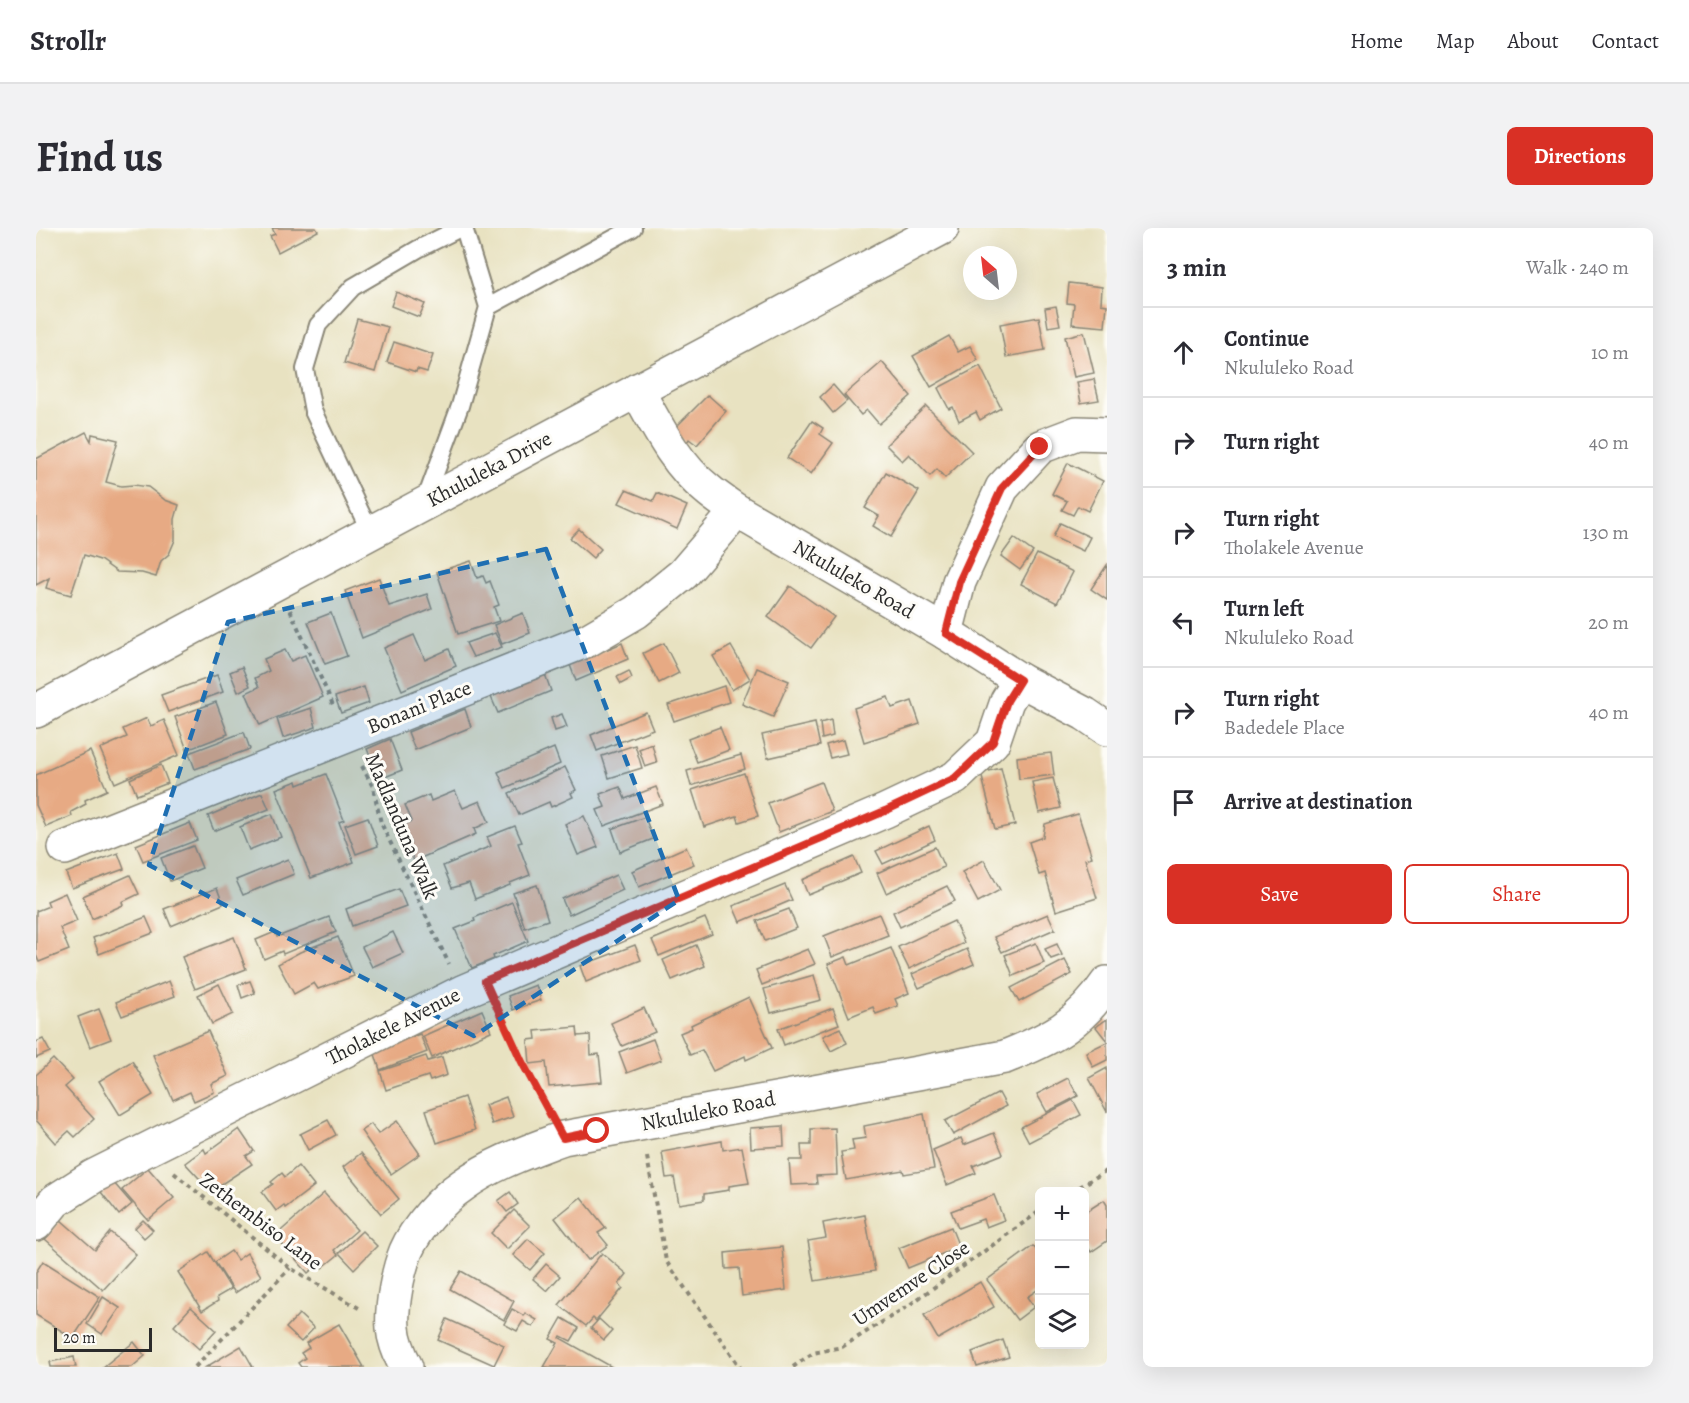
<!DOCTYPE html>
<meta charset="utf-8">
<style>
body{margin:0;font-family:Alegreya,serif;background:#f2f2f3;color:#2b2b33}
.controls{position:absolute;right:18px;bottom:18px;display:grid;overflow:hidden;border-radius:9px;box-shadow:0 6px 24px #0002}
.controls button{width:54px;height:54px;display:grid;place-items:center;padding:0;border:0;border-bottom:2px solid #e1e1e2;background:#fff;color:#2b2b33;font:30px sans-serif}
.compass{position:absolute;left:927px;top:18px;width:54px;height:54px;border-radius:50%;background:#fff;box-shadow:0 6px 24px #0002;rotate:332deg}
.scale{position:absolute;left:18px;bottom:15px;width:98px;box-sizing:border-box;padding-left:6px;border:3px solid #2b2b2b;border-top:0;font-size:16px;line-height:21px;white-space:nowrap;color:#2b2b2b;-webkit-text-stroke:4px #fdfcf7;paint-order:stroke}
.stop{position:absolute;width:18px;height:18px;margin:-14px;border:4px solid #d93025;border-radius:50%;background:#fff}
.stop.end{background:#d93025;border-color:#fff;box-shadow:0 2px 6px #0008}
.list{margin:0;padding:0;list-style:none}
h2{display:flex;justify-content:space-between;align-items:center;height:78px;margin:0;padding:0 24px;font-size:26px}
h2 small{font-size:20px;font-weight:400;color:#7c7c81}
.list li{display:grid;grid-template-columns:39px 1fr auto;gap:18px;align-items:center;box-sizing:border-box;height:90px;padding:0 24px;border-top:2px solid #e1e1e2}
.list b{display:block;font-size:22px;white-space:nowrap}
.list p{margin:0;font-size:20px;white-space:nowrap;color:#7c7c81}
.list em{font-size:20px;font-style:normal;color:#7c7c81}
.actions{display:flex;gap:12px;padding:18px 24px}
.actions a{flex:1;padding:14px 0;border:2px solid #d93025;border-radius:9px;text-align:center;font-size:21px;color:#d93025}
.actions .main{background:#d93025;color:#fff}
.icon{flex:none;width:33px;height:33px;fill:none;stroke:currentColor;stroke-width:2;stroke-linecap:round;stroke-linejoin:round}
.map{position:relative;flex:none;width:1071px;height:1139px;overflow:hidden;border-radius:9px}
header{display:flex;align-items:center;gap:36px;box-sizing:border-box;height:84px;padding:0 30px;background:#fff;border-bottom:2px solid #e1e1e2}
header strong{font-size:28px}
nav{display:flex;gap:33px;margin-inline-start:auto;font-size:21px}
.intro{display:flex;align-items:center;justify-content:space-between;box-sizing:border-box;height:144px;padding:0 36px}
h1{margin:0;font-size:42px}
.button{padding:15px 27px;border-radius:9px;background:#d93025;color:#fff;font-size:21px;font-weight:700}
main{display:flex;gap:36px;padding:0 36px}
aside{flex:1;background:#fff;border-radius:9px;box-shadow:0 6px 24px #0002}
.map>svg:first-child{display:block}
.building{fill:#e7aa84}
.lines{fill:none;stroke-linecap:round;stroke-linejoin:round}
.lane-casing{stroke:#8a8676;stroke-width:20}
.street-casing{stroke:#8a8676;stroke-width:36}
.secondary-casing{stroke:#8a8676;stroke-width:36}
.path{stroke:#8a8676;stroke-width:4;stroke-dasharray:4.5 4.5;stroke-linecap:butt}
.lane{stroke:#fff;stroke-width:16}
.street{stroke:#fff;stroke-width:33}
.secondary{stroke:#fff;stroke-width:33}
.route{stroke:#d93025;stroke-width:8}
.marked{fill:#1f6fb2;fill-opacity:0.2;stroke:#1f6fb2;stroke-width:4.5;stroke-dasharray:12 8;stroke-linejoin:round}
.labels{text-anchor:middle;stroke-width:6;stroke-linejoin:round;paint-order:stroke}
.street-label{font-size:21px;fill:#2b2b2b;stroke:#fdfcf7}
</style>
<header>
<strong>Strollr</strong>
<nav><a>Home</a><a>Map</a><a>About</a><a>Contact</a></nav>
</header>
<div class="intro"><h1>Find us</h1><a class="button">Directions</a></div>
<main>
<div class="map">
<svg width="1071" height="1139" viewBox="0 0 1071 1139">
<rect width="100%" height="100%" fill="#fdfcf7"/>
<filter id="ink" filterUnits="userSpaceOnUse"><feTurbulence type="fractalNoise" baseFrequency=".0167" numOctaves="2"/><feDisplacementMap in="SourceGraphic" scale="12" xChannelSelector="R" yChannelSelector="G"/><feConvolveMatrix kernelMatrix="1 2 1 2 8 2 1 2 1" color-interpolation-filters="sRGB"/></filter>
<filter id="wash" filterUnits="userSpaceOnUse"><feTurbulence type="fractalNoise" baseFrequency=".008" numOctaves="4" result="noise"/><feDisplacementMap in="SourceGraphic" scale="24" xChannelSelector="R" yChannelSelector="G"/><feGaussianBlur stdDeviation="1.35" result="paint"/><feColorMatrix in="noise" values="0 0 0 0 0 0 0 0 0 0 0 0 0 0 0 0 0 1.4 0 .05"/><feComposite in="paint" operator="in"/></filter>
<g filter="url(#wash)">
<rect width="100%" height="100%" fill="#e8e2c1"/>
<g id="blocks">
<!-- building -->
<g class="building">
<polygon points="236,0 280,0 282,3 242,24 234,8 239,6"/>
<polygon points="1033,55 1066,59 1065,76 1071,77 1069,99 1036,96 1038,76 1031,75"/>
<polygon points="360,64 389,76 383,89 355,78"/>
<polygon points="1020,78 1024,97 1012,99 1009,80"/>
<polygon points="1003,89 1009,122 970,129 964,96"/>
<polygon points="321,91 352,99 339,144 308,135"/>
<polygon points="1048,104 1058,145 1038,149 1029,109"/>
<polygon points="913,108 922,124 934,118 942,132 895,159 877,128"/>
<polygon points="358,114 397,127 391,144 381,141 380,144 351,134"/>
<polygon points="846,134 875,168 843,196 831,182 825,187 808,167"/>
<polygon points="944,138 965,180 944,192 940,184 923,193 917,179 913,181 902,160"/>
<polygon points="1058,151 1063,172 1045,175 1041,154"/>
<polygon points="797,157 811,173 797,185 784,169"/>
<polygon points="672,167 690,183 661,217 653,211 650,216 637,202"/>
<polygon points="890,178 936,224 909,250 901,241 894,248 873,226 866,233 850,217"/>
<polygon points="776,193 787,200 784,206 797,215 775,246 751,230"/>
<polygon points="50,204 55,213 56,206 82,212 70,254 85,258 98,257 112,259 129,272 143,277 139,291 139,312 133,326 125,333 120,349 106,345 81,344 64,332 48,327 35,367 10,360 13,350 0,357 0,231"/>
<polygon points="1032,235 1067,253 1052,283 1042,278 1037,287 1026,282 1031,273 1016,266"/>
<polygon points="850,244 883,263 855,309 837,298 843,288 829,280"/>
<polygon points="590,262 617,273 621,265 651,278 641,301 583,275"/>
<polygon points="1024,295 1054,309 1047,323 1017,309"/>
<polygon points="543,301 565,321 557,330 534,310"/>
<polygon points="978,310 997,324 984,342 965,328"/>
<polygon points="1001,326 1037,344 1021,375 985,356"/>
<polygon points="435,333 441,350 447,348 450,355 454,353 463,377 458,379 463,393 422,406 401,344"/>
<polygon points="1071,337 1071,372 1055,361"/>
<polygon points="343,350 353,378 391,366 396,381 326,410 309,363"/>
<polygon points="754,358 798,389 775,420 732,389"/>
<polygon points="295,385 311,428 289,436 272,394"/>
<polygon points="487,385 494,405 466,416 458,397"/>
<polygon points="459,405 466,419 437,429 430,415"/>
<polygon points="378,407 389,432 413,421 420,438 366,462 348,420"/>
<polygon points="586,415 592,431 540,453 534,437"/>
<polygon points="628,415 643,445 623,455 607,425"/>
<polygon points="695,418 714,451 696,462 677,428"/>
<polygon points="249,422 255,433 269,427 287,469 224,497 210,465 223,459 219,450 233,443 228,431"/>
<polygon points="206,439 214,458 202,464 194,444"/>
<polygon points="721,440 753,453 737,489 706,476"/>
<polygon points="593,443 596,450 585,456 581,449"/>
<polygon points="509,446 515,463 462,485 455,469"/>
<polygon points="181,447 187,464 132,484 125,467"/>
<polygon points="688,458 693,474 638,493 632,477"/>
<polygon points="328,459 333,475 305,485 299,469"/>
<polygon points="852,469 856,480 876,473 884,496 828,514 818,480"/>
<polygon points="180,474 192,506 151,522 139,489"/>
<polygon points="275,480 280,499 247,510 241,491"/>
<polygon points="429,481 435,499 379,522 372,504"/>
<polygon points="610,484 617,501 561,523 555,507"/>
<polygon points="526,486 531,499 519,503 515,490"/>
<polygon points="111,490 115,498 128,492 143,527 79,555 64,521 91,509 87,501"/>
<polygon points="795,492 797,508 786,511 784,495"/>
<polygon points="779,495 784,518 732,530 726,507"/>
<polygon points="684,499 693,522 661,534 652,511"/>
<polygon points="208,504 214,521 159,541 153,525"/>
<polygon points="354,511 366,542 344,551 331,521"/>
<polygon points="807,512 811,526 794,530 790,517"/>
<polygon points="616,516 621,535 609,539 603,521"/>
<polygon points="599,517 606,540 573,550 566,528"/>
<polygon points="518,520 524,536 469,560 462,544"/>
<polygon points="54,523 71,562 49,572 50,576 35,584 36,588 10,599 0,577 0,547"/>
<polygon points="1015,525 1018,547 983,551 981,529"/>
<polygon points="705,527 709,541 655,558 651,543"/>
<polygon points="125,537 132,555 101,567 94,551"/>
<polygon points="529,539 540,562 535,565 537,569 515,579 513,574 483,587 473,565"/>
<polygon points="965,540 979,597 959,601 945,545"/>
<polygon points="708,545 722,588 703,594 701,588 668,599 656,562"/>
<polygon points="290,546 308,592 303,594 318,634 275,650 240,561 261,553 262,557"/>
<polygon points="1017,550 1025,580 1003,585 996,554"/>
<polygon points="785,554 796,583 743,604 732,575"/>
<polygon points="584,559 589,571 620,559 627,576 568,598 561,582 569,579 564,566"/>
<polygon points="419,563 427,580 444,573 453,594 438,601 440,606 378,633 371,617 375,615 367,597 376,593 369,577 393,567 395,573"/>
<polygon points="226,565 233,581 178,603 172,588"/>
<polygon points="236,586 245,609 213,622 204,599"/>
<polygon points="1042,586 1056,629 1049,631 1061,670 1020,683 1009,645 1003,647 993,614 1007,609 1009,596"/>
<polygon points="548,588 562,619 542,627 529,596"/>
<polygon points="332,589 342,618 320,626 309,597"/>
<polygon points="609,589 617,611 584,624 576,601"/>
<polygon points="154,595 161,612 107,633 100,617"/>
<polygon points="479,598 486,614 482,615 494,647 474,655 474,657 439,671 433,655 416,660 407,638 455,618 451,609"/>
<polygon points="893,598 899,612 847,636 840,623"/>
<polygon points="157,618 166,640 134,653 125,630"/>
<polygon points="650,619 658,636 603,659 596,643"/>
<polygon points="899,619 908,639 850,665 841,645"/>
<polygon points="82,625 88,641 36,660 30,645"/>
<polygon points="818,629 825,645 772,667 766,652"/>
<polygon points="252,631 258,646 207,667 200,652"/>
<polygon points="948,632 964,662 942,674 926,644"/>
<polygon points="94,647 103,666 86,674 87,677 56,691 47,668"/>
<polygon points="580,647 587,662 533,687 526,671"/>
<polygon points="501,657 512,692 489,700 477,665"/>
<polygon points="749,657 756,672 704,694 697,678"/>
<polygon points="911,658 919,673 864,699 857,684"/>
<polygon points="181,660 187,676 135,698 128,681"/>
<polygon points="363,661 370,678 316,698 310,681"/>
<polygon points="29,665 41,693 24,700 33,722 3,734 0,727 0,683 13,678 11,673"/>
<polygon points="476,674 492,713 457,728 458,731 436,740 419,701 439,693 438,690"/>
<polygon points="753,681 761,700 729,713 721,693"/>
<polygon points="843,686 852,707 796,729 788,708"/>
<polygon points="1012,686 1019,701 966,724 958,709"/>
<polygon points="110,689 117,705 63,726 57,710"/>
<polygon points="293,689 300,704 247,726 246,723 228,731 220,712 239,704 241,709"/>
<polygon points="669,690 676,706 623,728 616,712"/>
<polygon points="918,693 928,715 873,741 862,719"/>
<polygon points="357,704 367,725 336,739 326,719"/>
<polygon points="198,709 210,741 159,761 146,729"/>
<polygon points="302,709 318,748 282,761 278,755 258,766 242,736 264,724"/>
<polygon points="1000,715 1008,735 977,748 969,727"/>
<polygon points="1021,716 1026,727 1015,731 1009,721"/>
<polygon points="599,717 605,732 550,754 544,738"/>
<polygon points="660,717 669,738 636,752 627,732"/>
<polygon points="855,720 873,765 859,771 862,778 840,786 837,779 813,789 792,736 810,729 813,737"/>
<polygon points="772,721 779,736 726,757 720,742"/>
<polygon points="931,721 938,736 883,760 876,746"/>
<polygon points="1029,732 1036,746 983,774 975,760"/>
<polygon points="778,747 785,772 735,785 728,761"/>
<polygon points="133,753 139,768 86,788 80,774"/>
<polygon points="214,753 219,765 206,770 202,757"/>
<polygon points="183,756 197,786 176,796 162,767"/>
<polygon points="500,757 505,772 477,782 472,768"/>
<polygon points="713,769 736,820 710,832 709,828 677,843 666,822 654,827 644,805 656,800 655,797"/>
<polygon points="608,780 619,804 586,818 575,795"/>
<polygon points="797,780 803,796 748,817 742,801"/>
<polygon points="63,781 75,811 54,819 42,789"/>
<polygon points="446,782 455,803 396,830 387,808"/>
<polygon points="1071,791 1071,813 1060,799"/>
<polygon points="541,799 542,808 554,807 555,827 563,826 566,854 513,859 510,834 494,836 492,812 500,811 499,803"/>
<polygon points="804,800 811,815 795,823 787,808"/>
<polygon points="172,803 192,848 175,856 178,864 158,873 154,864 137,872 117,827"/>
<polygon points="384,806 391,824 344,842 338,823"/>
<polygon points="7,811 14,824 0,830 0,814"/>
<polygon points="617,811 625,832 591,845 583,824"/>
<polygon points="1071,814 1071,832 1057,839 1050,824"/>
<polygon points="390,828 392,833 406,829 411,847 394,853 392,848 350,862 344,843"/>
<polygon points="17,831 37,852 29,859 58,891 39,909 33,903 20,915 0,892 0,847"/>
<polygon points="96,833 117,867 84,887 63,853"/>
<polygon points="1071,840 1071,884 1053,850"/>
<polygon points="1032,850 1042,868 1011,884 1001,866"/>
<polygon points="963,865 970,878 917,907 909,893"/>
<polygon points="428,869 439,902 401,915 390,882"/>
<polygon points="470,869 477,889 456,896 449,877"/>
<polygon points="1037,872 1045,887 993,914 985,899"/>
<polygon points="888,886 898,941 868,946 867,942 810,952 805,924 818,922 816,912 830,910 828,898"/>
<polygon points="292,892 300,907 272,922 264,906"/>
<polygon points="361,893 384,926 355,946 325,903 335,896 342,906"/>
<polygon points="747,898 748,918 715,920 714,900"/>
<polygon points="799,900 801,947 780,948 781,956 755,957 753,932 766,932 765,917 775,917 775,901"/>
<polygon points="203,901 218,923 210,928 216,936 175,963 149,935 168,921 170,925"/>
<polygon points="958,905 967,926 937,938 940,945 911,957 897,922 925,910 928,917"/>
<polygon points="686,913 687,922 706,919 713,955 693,958 693,962 668,966 668,972 643,976 638,949 630,950 626,924"/>
<polygon points="325,925 363,971 345,986 307,939"/>
<polygon points="262,938 278,958 249,980 248,977 240,983 226,964 237,956 235,954 246,945 249,949"/>
<polygon points="112,940 138,970 112,992 86,962"/>
<polygon points="77,954 96,976 83,987 65,964"/>
<polygon points="474,964 482,976 471,984 462,973"/>
<polygon points="288,965 321,1002 298,1022 302,1027 286,1040 283,1036 272,1045 239,1008"/>
<polygon points="958,967 968,992 950,999 947,991 922,1000 915,983"/>
<polygon points="545,969 570,1000 562,1005 572,1017 552,1032 519,990"/>
<polygon points="1068,972 1071,977 1071,1013 1055,1024 1048,1014 1048,985"/>
<polygon points="478,982 494,998 471,1021 455,1005"/>
<polygon points="829,987 839,1043 779,1053 772,1013 790,1010 787,995"/>
<polygon points="25,992 59,1022 74,1004 100,1026 67,1062 9,1011"/>
<polygon points="107,992 117,1002 108,1010 99,1000"/>
<polygon points="915,999 923,1019 872,1040 863,1020"/>
<polygon points="326,1003 341,1018 318,1041 303,1025"/>
<polygon points="492,1011 509,1025 494,1042 477,1027"/>
<polygon points="997,1018 1004,1026 1004,1060 991,1069 998,1079 981,1092 951,1052"/>
<polygon points="746,1019 750,1062 706,1068 703,1040 690,1041 689,1025"/>
<polygon points="195,1023 201,1032 211,1025 225,1048 199,1065 179,1034"/>
<polygon points="172,1024 195,1061 181,1069 182,1073 166,1083 142,1044"/>
<polygon points="566,1025 591,1046 583,1056 587,1060 560,1093 557,1090 550,1098 523,1077"/>
<polygon points="7,1033 64,1069 37,1110 0,1087 0,1044"/>
<polygon points="510,1036 524,1048 511,1063 497,1051"/>
<polygon points="425,1043 478,1073 468,1092 414,1061"/>
<polygon points="944,1054 958,1079 902,1111 888,1087"/>
<polygon points="67,1069 84,1080 66,1106 51,1096"/>
<polygon points="155,1079 180,1102 163,1121 138,1098"/>
<polygon points="476,1081 488,1088 489,1085 501,1092 497,1099 487,1093 481,1103 468,1096"/>
<polygon points="263,1086 278,1100 265,1114 250,1100"/>
<polygon points="526,1090 543,1100 535,1113 525,1108 524,1110 576,1139 508,1139 522,1115 514,1111"/>
<polygon points="411,1091 468,1117 458,1137 402,1112"/>
<polygon points="563,1091 576,1103 568,1112 555,1100"/>
<polygon points="303,1096 328,1139 265,1139 262,1135 269,1130 265,1125 273,1120 270,1115"/>
<polygon points="967,1112 973,1129 941,1139 936,1124"/>
<polygon points="98,1114 109,1128 96,1139 67,1139"/>
<polygon points="205,1118 217,1139 170,1139"/>
<polygon points="38,1129 40,1139 15,1139 14,1134"/>
</g>
</g>
</g>
<g filter="url(#ink)">
<use href="#blocks" fill-opacity="0" stroke="#8a8676" stroke-width="1.5"/>
<g class="lines">
<!-- lane casing -->
<g class="lane-casing">
<g id="lane">
<polyline points="452,79 597,0"/>
<polyline points="389,273 424,178 452,79 428,0"/>
<polyline points="334,304 277,183 269,141 282,97 317,59 382,21 424,0"/>
</g>
</g>
<!-- street casing -->
<g class="street-casing">
<g id="street">
<path d="M601,162c19,34 38,74 70,99 9,8 20,15 30,22l209,122 74,47 65,34 22,15"/>
<polyline points="910,405 923,354 966,260 1004,219 1041,205 1071,206"/>
<polyline points="29,620 552,412 600,384 647,346 701,283"/>
<polyline points="0,996 19,973 58,948 426,764 849,583 919,550 957,514 971,473 984,452"/>
<path d="M370,1139c-6,-12 -12,-26 -13,-39 -2,-22 5,-57 13,-77 10,-23 36,-52 57,-66 30,-22 66,-34 100,-47l442,-81c45,-18 74,-32 102,-74"/>
</g>
</g>
<!-- secondary casing -->
<g class="secondary-casing">
<polyline id="secondary" points="0,483 906,0"/>
</g>
<!-- path -->
<g class="path">
<polyline points="254,382 298,479"/>
<polyline points="326,538 337,559 345,595 413,736"/>
<polyline points="463,784 486,834 512,882"/>
<polyline points="611,929 630,1033 704,1139"/>
<polyline points="138,945 254,1040 323,1080"/>
<polyline points="1036,964 1071,942"/>
<polyline points="159,1139 254,1040"/>
<polyline points="757,1139 777,1125 806,1119 872,1078 1004,983"/>
</g>
<!-- lane -->
<use href="#lane" class="lane"/>
<!-- street -->
<use href="#street" class="street"/>
<!-- secondary -->
<use href="#secondary" class="secondary"/>
</g>
</g>
<g class="lines" filter="url(#ink)">
<!-- route -->
<polyline class="route" points="561,903 527,910 486,834 449,753 849,583 919,550 957,514 971,473 984,452 910,405 923,354 966,260 1004,219"/>
</g>
<!-- marked area -->
<path class="marked" d="M510,321l133,351 -205,136 -325,-171 79,-243z"/>
<g class="labels">
<!-- street labels -->
<g class="street-label">
<text transform="translate(453 241) rotate(-28)" y="7">Khululeka Drive</text>
<text transform="translate(818 351) rotate(30)" y="7">Nkululeko Road</text>
<text transform="translate(383 479) rotate(-22)" y="7">Bonani Place</text>
<text transform="translate(366 598) rotate(67)" y="7">Madlanduna Walk</text>
<text transform="translate(357 798) rotate(-27)" y="7">Tholakele Avenue</text>
<text transform="translate(672 883) rotate(-11)" y="7">Nkululeko Road</text>
<text transform="translate(225 993) rotate(37)" y="7">Zethembiso Lane</text>
<text transform="translate(875 1055) rotate(-34)" y="7">Umvemve Close</text>
</g>
</g>
</svg>
<div class="controls">
<button>+</button>
<button>−</button>
<button><svg class="icon" aria-label="layers" viewBox="0 0 24 24"><path d="M12 4l9 5-9 5-9-5zM3 14l9 5 9-5"/></svg></button>
</div>
<svg class="compass" viewBox="-18 -18 36 36"><path d="M0-13l5 13h-10z" fill="#e53935"/><path d="M0 13l5-13h-10z" fill="#7c7c81"/></svg>
<div class="scale">20 m</div>
<div class="stop" style="left:561px;top:903px"></div>
<div class="stop end" style="left:1004px;top:219px"></div>
</div>
<aside>
<h2>3 min<small>Walk · 240 m</small></h2>
<ul class="list">
<li><svg class="icon" aria-label="ahead" viewBox="0 0 24 24"><path d="M12 20V5M6 11l6-6 6 6"/></svg><div><b>Continue</b><p>Nkululeko Road</p></div><em>10 m</em></li>
<li><svg class="icon" aria-label="right" viewBox="0 0 24 24"><path d="M7 20v-9h11M14 6l5 5-5 5"/></svg><div><b>Turn right</b></div><em>40 m</em></li>
<li><svg class="icon" aria-label="right" viewBox="0 0 24 24"><path d="M7 20v-9h11M14 6l5 5-5 5"/></svg><div><b>Turn right</b><p>Tholakele Avenue</p></div><em>130 m</em></li>
<li><svg class="icon" aria-label="left" viewBox="0 0 24 24"><path d="M17 20v-9H6M10 6l-5 5 5 5"/></svg><div><b>Turn left</b><p>Nkululeko Road</p></div><em>20 m</em></li>
<li><svg class="icon" aria-label="right" viewBox="0 0 24 24"><path d="M7 20v-9h11M14 6l5 5-5 5"/></svg><div><b>Turn right</b><p>Badedele Place</p></div><em>40 m</em></li>
<li><svg class="icon" aria-label="arrive" viewBox="0 0 24 24"><path d="M6 21V4h12l-3 4 3 4H6"/></svg><div><b>Arrive at destination</b></div></li>
</ul>
<div class="actions"><a class="main">Save</a><a>Share</a></div>
</aside>
</main>
